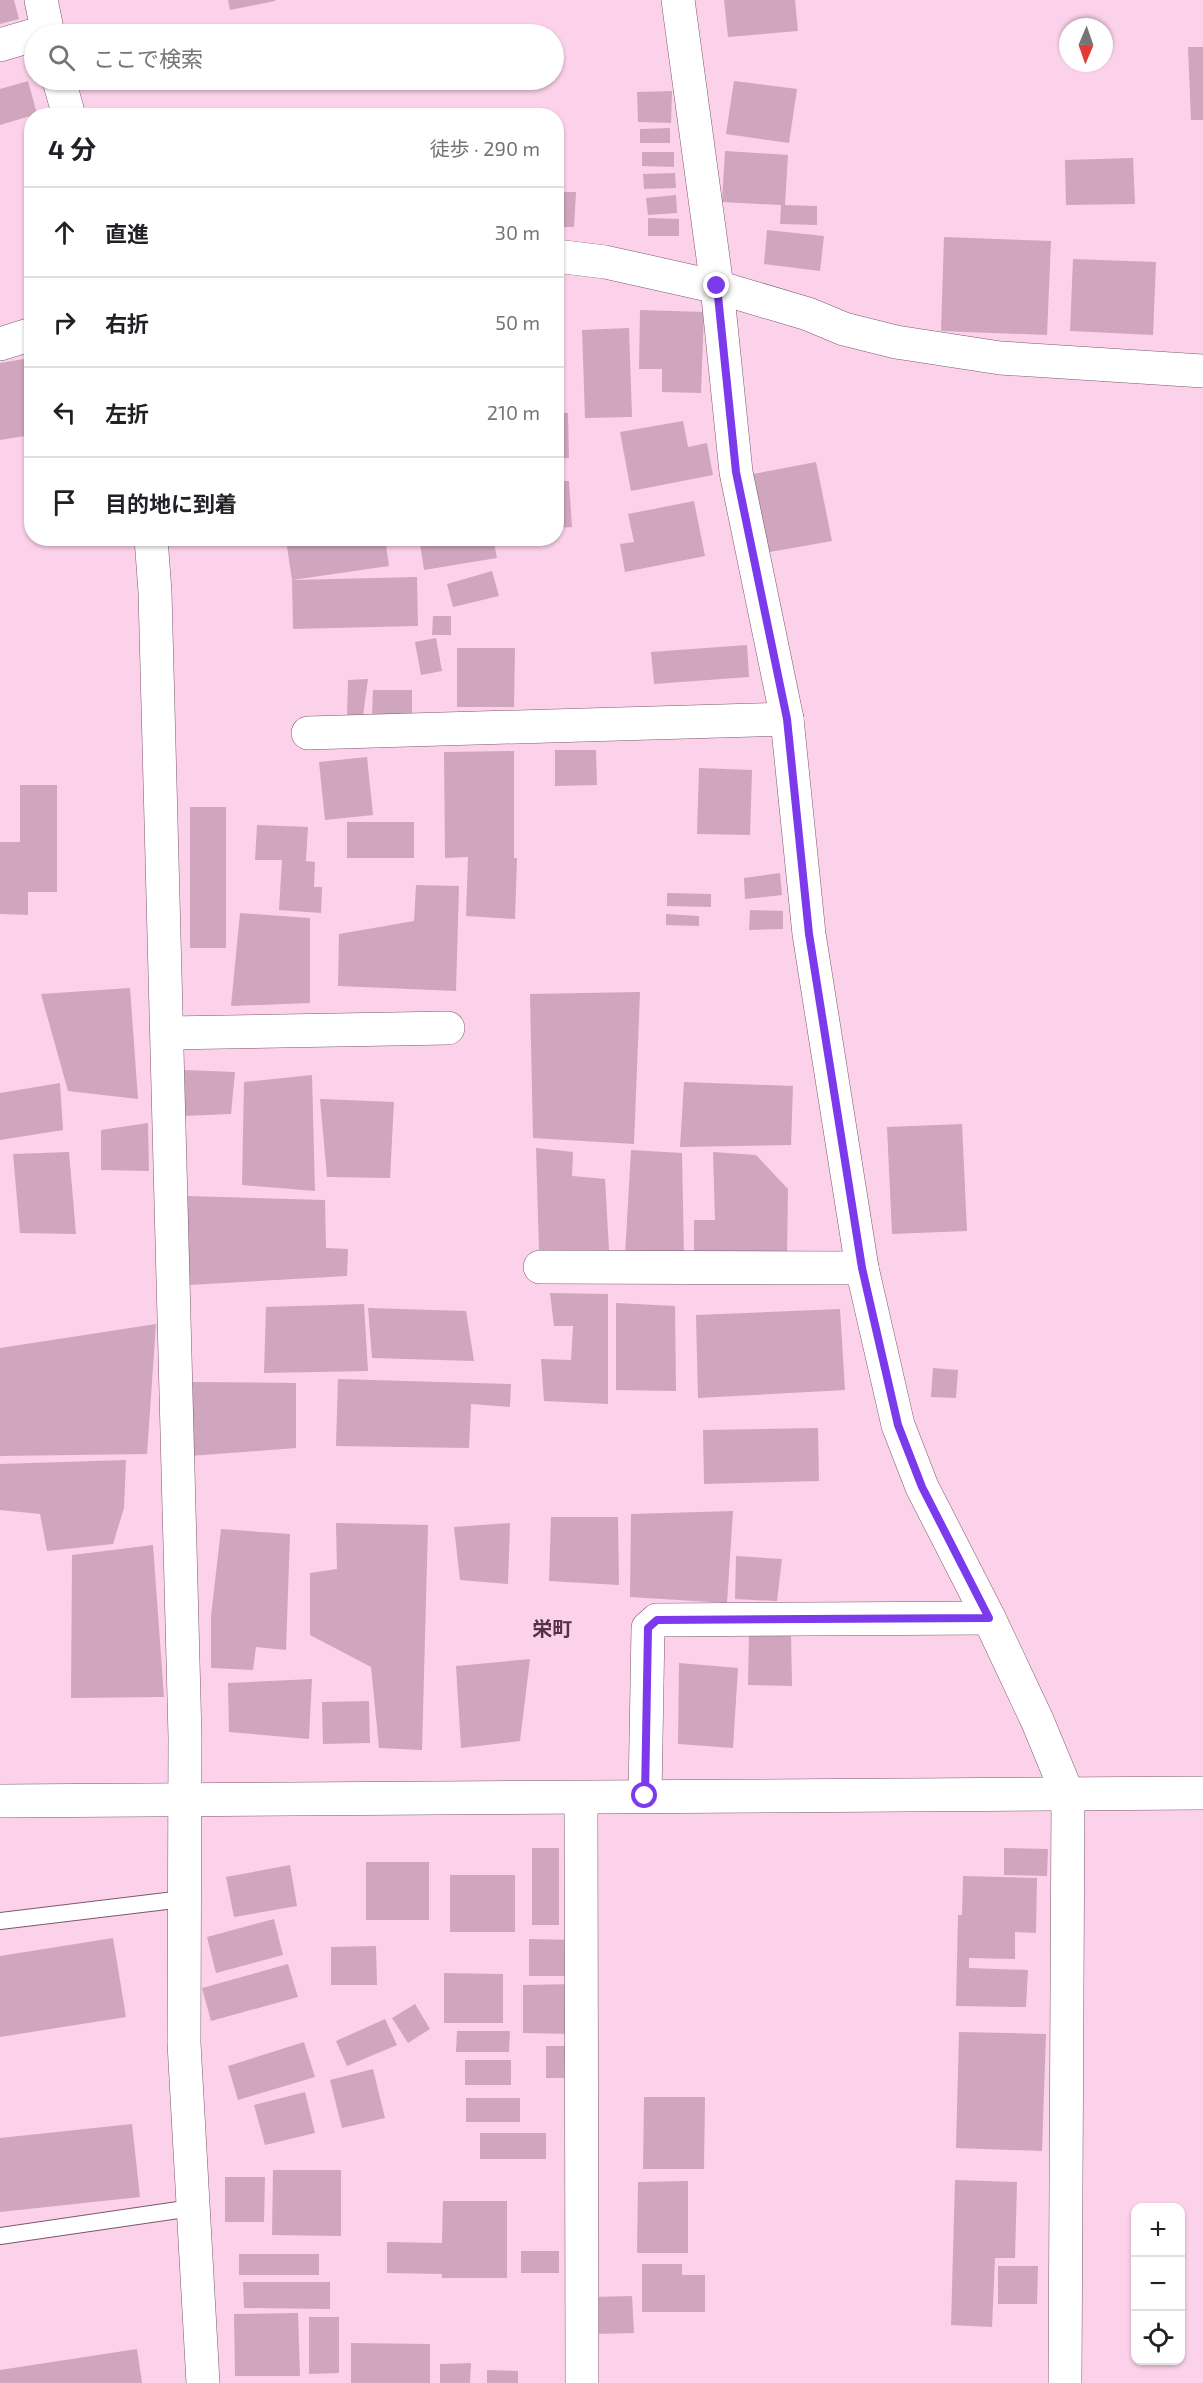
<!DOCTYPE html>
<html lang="ja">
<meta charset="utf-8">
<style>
body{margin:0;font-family:"Exo 2","Noto Sans JP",sans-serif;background:#f6f6f6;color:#202124}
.controls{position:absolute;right:18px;bottom:18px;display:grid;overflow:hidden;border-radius:12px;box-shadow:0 2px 4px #0004}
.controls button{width:54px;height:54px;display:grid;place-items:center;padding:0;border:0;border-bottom:2px solid #e0e0e0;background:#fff;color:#202124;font:30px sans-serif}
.compass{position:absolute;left:1059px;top:18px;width:54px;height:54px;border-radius:50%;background:#fff;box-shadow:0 2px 4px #0004;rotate:182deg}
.stop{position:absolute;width:18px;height:18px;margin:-14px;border:4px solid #7c3aed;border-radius:50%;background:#fff}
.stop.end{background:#7c3aed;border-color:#fff;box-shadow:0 2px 6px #0008}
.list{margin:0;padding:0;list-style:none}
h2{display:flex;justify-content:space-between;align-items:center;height:78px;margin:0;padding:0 24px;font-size:26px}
h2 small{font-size:20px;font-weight:400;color:#757577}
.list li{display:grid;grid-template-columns:39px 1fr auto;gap:18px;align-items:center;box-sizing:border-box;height:90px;padding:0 24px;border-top:2px solid #e0e0e0}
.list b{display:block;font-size:22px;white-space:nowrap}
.list em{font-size:20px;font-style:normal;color:#757577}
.icon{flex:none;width:33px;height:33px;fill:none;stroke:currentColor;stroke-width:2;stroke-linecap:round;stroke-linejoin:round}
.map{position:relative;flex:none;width:1203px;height:2383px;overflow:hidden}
.search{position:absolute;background:#fff;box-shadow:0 2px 4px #0004;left:24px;top:24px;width:540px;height:66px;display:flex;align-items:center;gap:15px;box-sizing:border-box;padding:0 21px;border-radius:33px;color:#757577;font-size:22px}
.panel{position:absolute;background:#fff;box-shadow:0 2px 4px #0004;left:24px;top:108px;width:540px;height:438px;border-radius:24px}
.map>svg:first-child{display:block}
.building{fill:#cfa6be}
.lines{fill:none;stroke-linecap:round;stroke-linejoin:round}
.lane-casing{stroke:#7c586d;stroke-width:18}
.street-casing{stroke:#7c586d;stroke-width:34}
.secondary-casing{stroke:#7c586d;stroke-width:34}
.lane{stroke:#fff;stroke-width:16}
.street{stroke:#fff;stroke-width:33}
.secondary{stroke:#fff;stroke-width:33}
.route{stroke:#7c3aed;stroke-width:8}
.labels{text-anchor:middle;stroke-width:6;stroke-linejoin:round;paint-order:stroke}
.neighbourhood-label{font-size:20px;font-weight:bold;fill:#533247;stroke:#fcd2eb}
</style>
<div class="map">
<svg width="1203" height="2383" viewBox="0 0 1203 2383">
<rect width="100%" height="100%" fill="#fcd2eb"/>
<!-- building -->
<g class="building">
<polygon points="0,0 14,0 19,19 0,24"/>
<polygon points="228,0 275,0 275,1 230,10"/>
<polygon points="724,0 795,0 798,31 728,37"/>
<polygon points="1188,47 1203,47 1203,120 1191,120"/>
<polygon points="28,81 37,114 0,125 0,89"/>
<polygon points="734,81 797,89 789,143 726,134"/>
<polygon points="672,91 671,123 638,122 637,92"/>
<polygon points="670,128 670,143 640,143 640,129"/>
<polygon points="725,151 788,155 785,205 817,206 817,225 780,224 781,205 722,202"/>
<polygon points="642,152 674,152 674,167 642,166"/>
<polygon points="1133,158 1135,204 1066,205 1065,160"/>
<polygon points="675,173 676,188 644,189 643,174"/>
<polygon points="558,192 576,192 574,227 556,227"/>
<polygon points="676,195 677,213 648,215 646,198"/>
<polygon points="648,218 679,219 679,236 648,236"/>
<polygon points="767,230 824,236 820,271 764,264"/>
<polygon points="944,237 1051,241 1047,335 941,331"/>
<polygon points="1073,259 1156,262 1153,335 1070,331"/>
<polygon points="556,290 562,290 563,346 556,346"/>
<polygon points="640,310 704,312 701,393 662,392 662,369 639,369"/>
<polygon points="629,328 632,417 585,418 582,330"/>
<polygon points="556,349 563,349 564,388 556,389"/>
<polygon points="24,359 32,404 32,435 0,440 0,363"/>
<polygon points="556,413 568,413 569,458 556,458"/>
<polygon points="683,421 688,447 707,443 713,475 631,491 620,432"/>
<polygon points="816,462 832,541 764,553 748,475"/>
<polygon points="556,481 569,481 572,527 556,528"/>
<polygon points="694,501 705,556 625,572 620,544 634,542 628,514"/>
<polygon points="293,538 385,538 389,566 292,580 286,540"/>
<polygon points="419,538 493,538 497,558 424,570"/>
<polygon points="492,571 499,596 453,607 447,584"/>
<polygon points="417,577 418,626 293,629 292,580"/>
<polygon points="433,616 451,616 451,635 432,635"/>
<polygon points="436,638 442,671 421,675 415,642"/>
<polygon points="747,645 749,677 654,684 651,652"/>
<polygon points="457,648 515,648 514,707 457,707"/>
<polygon points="368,679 363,716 347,716 348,680"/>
<polygon points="373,690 412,690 412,718 372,716"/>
<polygon points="555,750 596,750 597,785 555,786"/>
<polygon points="514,751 514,858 517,858 515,919 466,916 468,857 445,858 444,752"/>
<polygon points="367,757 373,815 325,820 319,762"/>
<polygon points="699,768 752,770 750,835 697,834"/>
<polygon points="20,785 57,785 57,892 28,892 28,915 0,914 0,842 20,842"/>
<rect x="190" y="807" width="36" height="141"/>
<rect x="347" y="822" width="67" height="36"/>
<polygon points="257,825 308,827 306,861 315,862 314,887 322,887 321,913 279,910 282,860 255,860"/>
<polygon points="780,873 782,895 745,899 744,878"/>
<polygon points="416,885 459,886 456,991 338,986 339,934 414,921"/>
<polygon points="667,893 711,894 711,907 667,906"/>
<polygon points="750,910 783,911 783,929 749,930"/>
<polygon points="240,913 310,918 310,1003 231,1006"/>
<polygon points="666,914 699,916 699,926 666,925"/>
<polygon points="130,988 138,1099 68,1091 41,994"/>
<polygon points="640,992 634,1144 533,1138 530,994"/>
<polygon points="184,1070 235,1072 231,1114 184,1116"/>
<polygon points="312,1075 315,1191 242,1185 244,1082"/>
<polygon points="684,1082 793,1086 791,1145 680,1147"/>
<polygon points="60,1083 63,1130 0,1140 0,1093"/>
<polygon points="320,1099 394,1102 390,1178 327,1177"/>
<polygon points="148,1123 149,1171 101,1170 101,1130"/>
<polygon points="962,1124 967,1231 892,1234 887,1127"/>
<polygon points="536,1148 573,1152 572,1176 605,1179 609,1250 539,1251"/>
<polygon points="631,1150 682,1153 684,1256 625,1256"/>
<polygon points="69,1152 76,1234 20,1233 13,1154"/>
<polygon points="713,1152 756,1155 788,1189 787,1258 694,1257 694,1220 715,1220"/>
<polygon points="187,1196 325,1200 326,1248 348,1249 347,1276 189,1285"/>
<polygon points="550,1293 608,1294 608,1404 544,1401 541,1359 571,1360 573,1326 554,1326"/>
<polygon points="616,1303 675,1306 676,1391 616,1390"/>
<polygon points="364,1304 368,1371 264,1373 266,1307"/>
<polygon points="368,1308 466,1311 474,1361 372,1358"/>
<polygon points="840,1309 845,1390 698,1398 696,1315"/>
<polygon points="156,1324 147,1454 0,1456 0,1348"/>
<polygon points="933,1368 958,1370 956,1398 931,1397"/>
<polygon points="338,1379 511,1384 510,1407 471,1404 469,1448 336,1446"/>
<polygon points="192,1382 296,1383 296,1448 190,1456"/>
<polygon points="818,1428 819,1481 704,1484 703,1430"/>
<polygon points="126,1460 124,1508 113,1544 47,1551 40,1514 0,1510 0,1464"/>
<polygon points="733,1511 727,1603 630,1597 631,1514"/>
<polygon points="551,1517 618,1517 619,1585 549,1581"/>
<polygon points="336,1523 428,1525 422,1750 379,1748 371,1667 310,1635 310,1573 337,1569"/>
<polygon points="510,1523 508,1584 460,1580 454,1527"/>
<polygon points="221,1529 290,1534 286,1650 256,1647 253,1670 211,1668 211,1616"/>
<polygon points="153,1545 164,1697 71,1698 72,1555"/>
<polygon points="736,1556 782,1559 777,1601 735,1599"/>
<polygon points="749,1633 791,1634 792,1686 748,1685"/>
<polygon points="530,1659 520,1741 461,1748 456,1666"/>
<polygon points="679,1663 738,1668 733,1748 678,1744"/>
<polygon points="312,1679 309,1739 229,1732 228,1683"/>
<polygon points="369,1701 370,1743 323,1744 322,1702"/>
<rect x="532" y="1848" width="27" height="77"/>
<polygon points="1004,1848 1048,1849 1047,1876 1004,1875"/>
<rect x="366" y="1862" width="63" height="58"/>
<polygon points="290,1865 297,1906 234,1917 226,1877"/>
<rect x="450" y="1875" width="65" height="57"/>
<polygon points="963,1876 1037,1878 1036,1933 1015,1932 1015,1959 969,1958 969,1968 1028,1970 1026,2007 956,2006 958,1915 962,1915"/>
<polygon points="274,1919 283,1955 216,1973 207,1937"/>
<polygon points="113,1938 126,2017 0,2037 0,1956"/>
<polygon points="529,1939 576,1940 576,1976 529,1976"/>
<polygon points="376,1946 377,1985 331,1985 331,1947"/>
<polygon points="288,1964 298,1997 211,2021 202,1988"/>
<polygon points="444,1973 503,1974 503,2023 444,2023"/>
<polygon points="574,1984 574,2034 523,2033 523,1985"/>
<polygon points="415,2004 430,2029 408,2043 392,2018"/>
<polygon points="385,2019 397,2045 347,2066 336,2041"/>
<polygon points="457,2031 510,2031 509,2052 456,2052"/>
<polygon points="959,2032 1046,2034 1042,2151 956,2148"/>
<polygon points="304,2042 315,2077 238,2100 228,2066"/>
<polygon points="546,2046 565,2046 564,2078 546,2078"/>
<rect x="465" y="2060" width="46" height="25"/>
<polygon points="373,2069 385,2118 342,2128 330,2080"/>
<polygon points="305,2092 315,2133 265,2145 254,2105"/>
<polygon points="644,2097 705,2097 704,2169 643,2169"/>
<rect x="466" y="2098" width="54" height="24"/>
<polygon points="132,2124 140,2197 0,2212 0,2138"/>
<rect x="480" y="2133" width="66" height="26"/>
<polygon points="273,2170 341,2170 341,2236 272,2235"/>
<polygon points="225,2177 265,2177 264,2222 225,2222"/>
<polygon points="955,2180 1017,2182 1015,2258 995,2258 992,2327 951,2325"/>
<polygon points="688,2181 688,2253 637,2253 638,2182"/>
<polygon points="443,2201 507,2201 507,2278 442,2278 442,2274 387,2273 387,2242 442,2243"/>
<rect x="521" y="2251" width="38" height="22"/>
<rect x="239" y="2254" width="80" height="21"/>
<polygon points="642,2264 682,2264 682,2275 705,2275 705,2312 642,2312"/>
<polygon points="998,2266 1038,2266 1037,2304 998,2304"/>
<polygon points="243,2282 330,2282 330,2309 244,2308"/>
<polygon points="632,2296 634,2333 594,2334 593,2297"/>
<polygon points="298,2313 300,2376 235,2376 234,2314"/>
<polygon points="309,2317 339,2317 339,2373 309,2374"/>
<polygon points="351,2343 430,2344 430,2383 351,2383"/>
<polygon points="137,2349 142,2383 0,2383 0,2370"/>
<polygon points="471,2363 470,2383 440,2383 440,2364"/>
<polygon points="487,2370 518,2371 518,2383 487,2383"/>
</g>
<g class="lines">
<!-- lane casing -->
<g class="lane-casing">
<g id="lane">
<polyline points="0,1921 183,1899"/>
<polyline points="0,2236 192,2208"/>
</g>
</g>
<!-- street casing -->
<g class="street-casing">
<g id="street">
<polyline points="41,0 48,34"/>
<polyline points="678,0 717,287 736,472 787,719 809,934 862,1268 898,1425 922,1487 989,1618 1037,1720 1068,1795 1065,2383"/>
<polyline points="0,45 34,35"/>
<polyline points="59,80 69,116"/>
<polyline points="556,256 605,262 717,287 808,314 844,329 896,342 1000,358 1203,371"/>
<polyline points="0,344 32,334"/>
<polyline points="151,538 155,592 185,1737 184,2043 203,2383"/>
<polyline points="308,733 787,719"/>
<polyline points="168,1033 448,1028"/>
<polyline points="540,1267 862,1268"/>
<polyline points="645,1796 648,1628 657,1620 989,1618"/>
<polyline points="581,1798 582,2383"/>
</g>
</g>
<!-- secondary casing -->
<g class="secondary-casing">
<polyline id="secondary" points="0,1801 1203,1793"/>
</g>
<!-- lane -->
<use href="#lane" class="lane"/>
<!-- street -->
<use href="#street" class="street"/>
<!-- secondary -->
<use href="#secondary" class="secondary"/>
</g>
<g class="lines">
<!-- route -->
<polyline class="route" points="645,1796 648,1628 657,1620 989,1618 922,1487 898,1425 862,1268 809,934 787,719 736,472 717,286"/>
</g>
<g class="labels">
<!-- neighbourhood labels -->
<g class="neighbourhood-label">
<text x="552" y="1636">栄町</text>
</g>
</g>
</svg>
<div class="controls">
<button>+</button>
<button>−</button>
<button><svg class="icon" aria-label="locate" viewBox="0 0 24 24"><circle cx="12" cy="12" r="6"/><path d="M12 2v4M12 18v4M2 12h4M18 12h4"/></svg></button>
</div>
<svg class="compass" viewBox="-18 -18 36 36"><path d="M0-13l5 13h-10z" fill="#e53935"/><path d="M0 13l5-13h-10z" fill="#757577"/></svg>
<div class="stop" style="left:645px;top:1796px"></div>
<div class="stop end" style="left:717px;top:286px"></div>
<div class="search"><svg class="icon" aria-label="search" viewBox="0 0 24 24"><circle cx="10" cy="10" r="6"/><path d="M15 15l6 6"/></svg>ここで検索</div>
<section class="panel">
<h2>4 分<small>徒歩 · 290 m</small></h2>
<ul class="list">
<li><svg class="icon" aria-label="ahead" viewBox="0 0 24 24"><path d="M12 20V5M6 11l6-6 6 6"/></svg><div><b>直進</b></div><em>30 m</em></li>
<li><svg class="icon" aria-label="right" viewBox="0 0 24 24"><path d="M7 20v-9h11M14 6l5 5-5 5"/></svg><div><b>右折</b></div><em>50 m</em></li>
<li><svg class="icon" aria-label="left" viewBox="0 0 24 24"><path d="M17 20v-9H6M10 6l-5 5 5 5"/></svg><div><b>左折</b></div><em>210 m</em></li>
<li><svg class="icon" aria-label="arrive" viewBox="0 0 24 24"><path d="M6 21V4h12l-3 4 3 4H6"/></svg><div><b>目的地に到着</b></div></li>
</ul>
</section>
</div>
